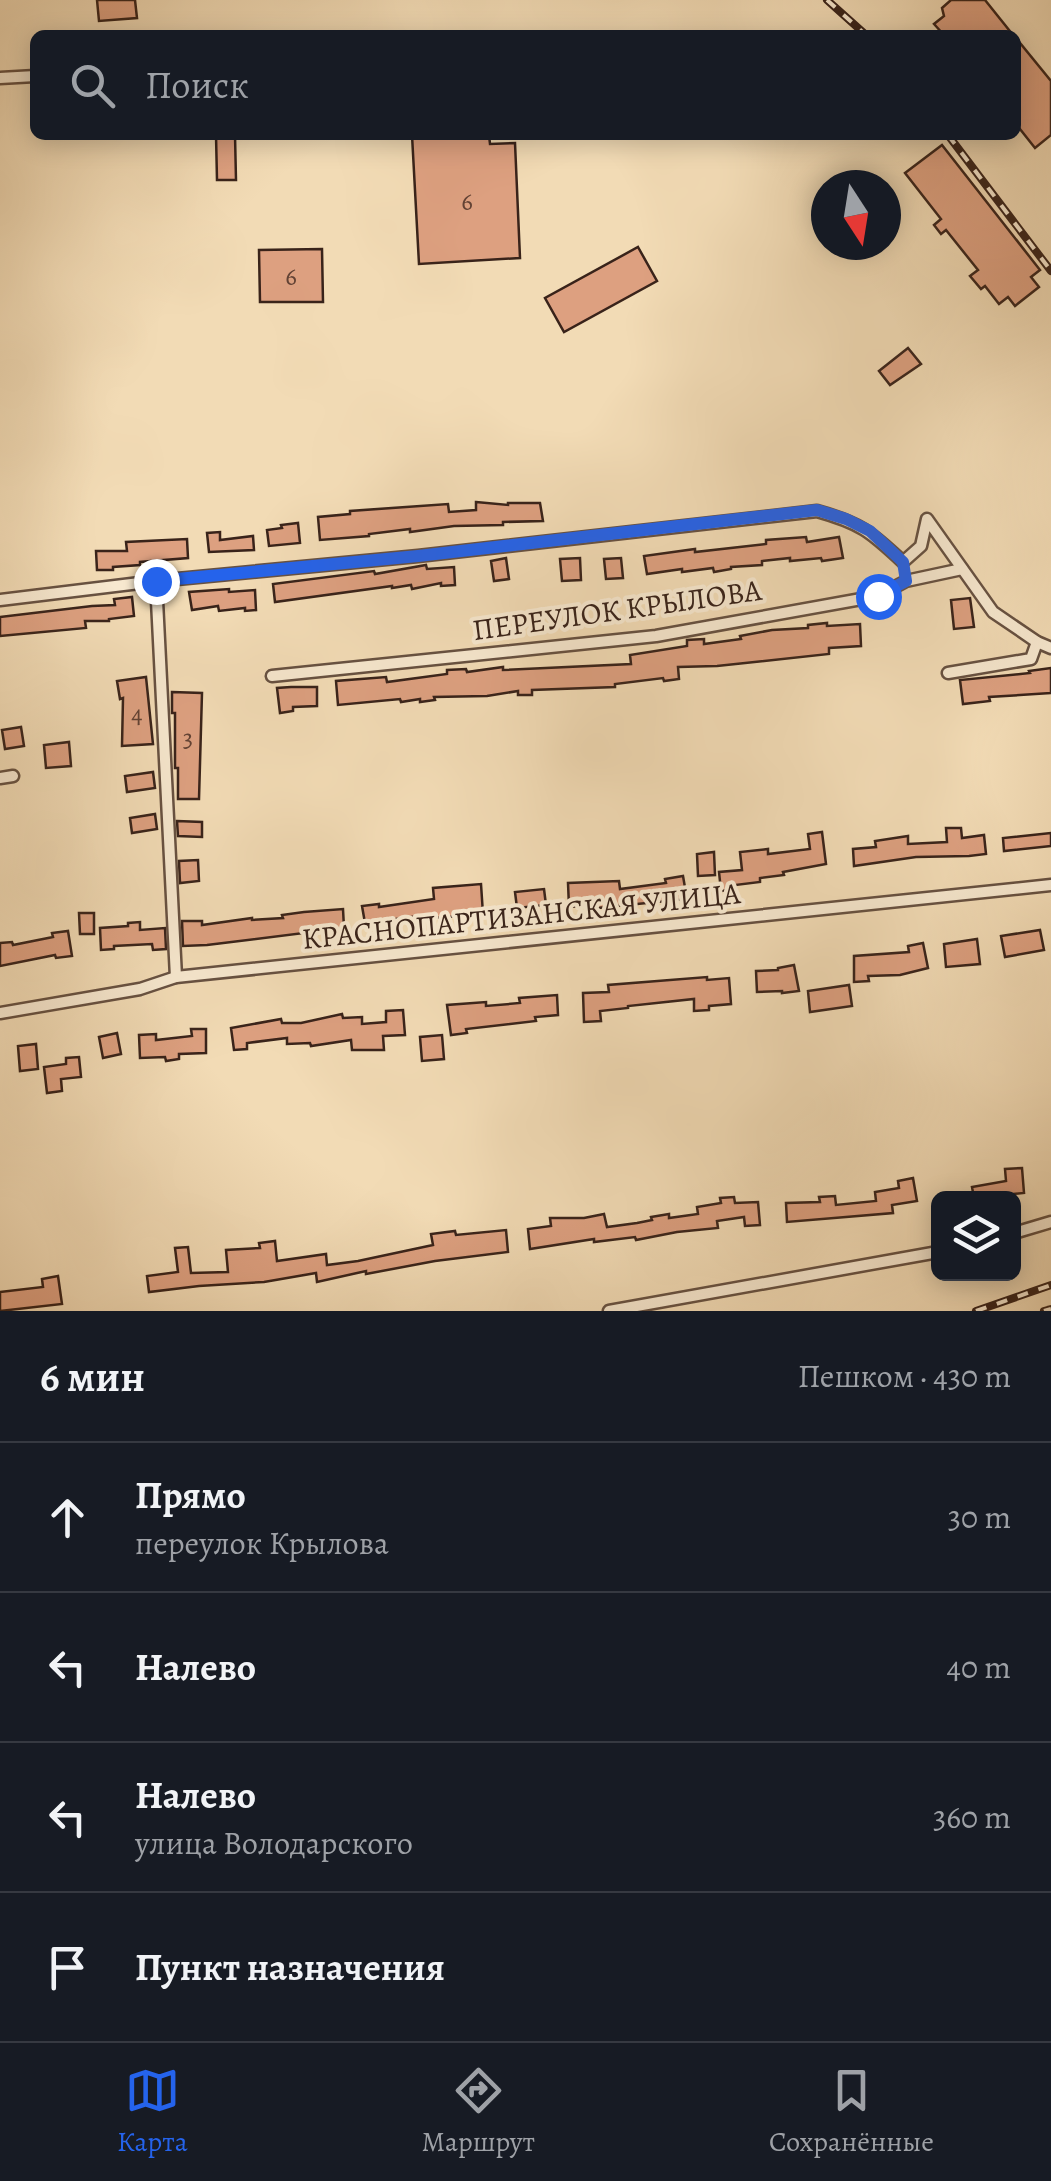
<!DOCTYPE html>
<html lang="ru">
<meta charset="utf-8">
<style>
body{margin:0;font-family:Alegreya,serif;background:#20242c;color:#f1f3f6}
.controls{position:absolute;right:30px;bottom:30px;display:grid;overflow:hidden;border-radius:15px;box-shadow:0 5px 25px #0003}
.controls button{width:90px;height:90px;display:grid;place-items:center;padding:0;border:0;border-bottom:2px solid #363941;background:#171b24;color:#f1f3f6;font:50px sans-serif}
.compass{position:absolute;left:811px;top:170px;width:90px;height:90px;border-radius:50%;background:#171b24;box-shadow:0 5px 25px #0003;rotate:168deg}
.stop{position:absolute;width:30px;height:30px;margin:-22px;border:8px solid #2563eb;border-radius:50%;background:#fff}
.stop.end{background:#2563eb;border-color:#fff;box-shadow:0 2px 10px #0008}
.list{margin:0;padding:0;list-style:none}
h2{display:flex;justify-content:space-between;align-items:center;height:130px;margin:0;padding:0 40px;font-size:42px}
h2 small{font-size:32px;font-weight:400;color:#9ea1a6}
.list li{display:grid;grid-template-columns:65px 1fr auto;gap:30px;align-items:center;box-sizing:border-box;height:150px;padding:0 40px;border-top:2px solid #363941}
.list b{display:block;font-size:38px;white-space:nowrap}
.list p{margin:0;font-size:32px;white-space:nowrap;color:#9ea1a6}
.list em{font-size:32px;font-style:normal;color:#9ea1a6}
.icon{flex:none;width:55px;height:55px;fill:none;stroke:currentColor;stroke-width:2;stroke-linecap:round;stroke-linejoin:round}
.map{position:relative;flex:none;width:1051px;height:1311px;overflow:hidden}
.search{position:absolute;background:#171b24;box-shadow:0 5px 25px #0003;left:30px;right:30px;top:30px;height:110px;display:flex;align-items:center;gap:25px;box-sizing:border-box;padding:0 35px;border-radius:15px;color:#9ea1a6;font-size:38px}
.sheet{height:730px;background:#171b24}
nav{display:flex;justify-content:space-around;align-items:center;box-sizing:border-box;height:140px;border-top:2px solid #363941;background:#171b24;font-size:28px;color:#9ea1a6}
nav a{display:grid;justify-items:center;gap:5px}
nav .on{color:#2563eb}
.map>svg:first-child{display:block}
.building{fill:#dda080;stroke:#39231a;stroke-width:2.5}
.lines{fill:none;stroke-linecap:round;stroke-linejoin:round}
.street-casing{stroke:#675141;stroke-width:15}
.street{stroke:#f7e8cf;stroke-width:10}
.rail-casing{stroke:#39231a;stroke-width:8}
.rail{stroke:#f7e8cf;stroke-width:4;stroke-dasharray:11;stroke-linecap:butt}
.route{stroke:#2563eb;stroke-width:12}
.labels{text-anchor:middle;stroke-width:8;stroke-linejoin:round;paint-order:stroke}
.number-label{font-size:25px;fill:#624234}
.street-label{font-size:30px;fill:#39231a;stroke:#f7e8cf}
</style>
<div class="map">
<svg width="1051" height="1311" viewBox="0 0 1051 1311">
<rect width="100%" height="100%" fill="#f2dbb5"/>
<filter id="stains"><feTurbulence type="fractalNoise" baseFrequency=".002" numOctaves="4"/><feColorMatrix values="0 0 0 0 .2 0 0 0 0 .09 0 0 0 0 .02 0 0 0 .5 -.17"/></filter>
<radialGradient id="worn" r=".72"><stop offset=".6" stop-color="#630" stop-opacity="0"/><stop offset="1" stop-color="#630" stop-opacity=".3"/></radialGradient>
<!-- building -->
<g class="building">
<polygon points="97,0 135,0 137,18 99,21"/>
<polygon points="951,0 985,0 1013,35 944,35 934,24 944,16 942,8"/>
<polygon points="1016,38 1051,81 1051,135 1035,148 1016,124"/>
<polygon points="216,135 235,135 236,180 217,180"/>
<polygon points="412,135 489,135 490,144 515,143 520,258 419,264"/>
<polygon points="942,145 1040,270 1031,277 1039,287 1015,306 1008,297 999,304 985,286 981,289 970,276 978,270 946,230 941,234 934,225 941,219 905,173"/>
<polygon points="638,247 657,281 564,332 545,298"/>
<polygon points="322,249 323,302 260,302 259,250"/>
<polygon points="908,348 921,364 890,385 879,371"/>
<polygon points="476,502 508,505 508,503 540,503 543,521 503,522 503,525 454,526 410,532 410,529 369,534 369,536 320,540 318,517 350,514 350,511 448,504 449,512 476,510"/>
<polygon points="298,523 300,543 269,546 267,530 282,528 281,525"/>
<polygon points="220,532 220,540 253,536 254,550 209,552 207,533"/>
<polygon points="806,537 807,542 839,537 843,558 822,561 821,558 790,561 790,558 762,561 762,565 731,567 731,569 714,572 713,568 682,572 682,569 647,574 644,556 695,549 695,552 766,544 766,540"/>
<polygon points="187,539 188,558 140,562 140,565 113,567 113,570 97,570 96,551 127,551 126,542"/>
<polygon points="506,558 509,579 494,581 491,561"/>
<polygon points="580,558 581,580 562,581 560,559"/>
<polygon points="621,558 623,578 606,579 604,559"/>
<polygon points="426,565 427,569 454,567 455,585 441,586 441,583 412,589 411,585 392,588 392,586 275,602 273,584 374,571 375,574"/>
<polygon points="229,589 229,592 255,590 256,610 245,611 245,608 219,611 218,606 192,610 189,592"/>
<polygon points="132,597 134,616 109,619 109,621 85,621 86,628 0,636 0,617 92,606 115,605 114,599"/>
<polygon points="970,598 974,627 954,629 951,600"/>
<polygon points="827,623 827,626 860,624 861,646 829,648 829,654 717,666 678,667 679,679 664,681 663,678 615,684 615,687 532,690 532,695 518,695 518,691 487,696 434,697 435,700 420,702 420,699 401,702 400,699 338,705 336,681 386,677 387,682 447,674 447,670 466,669 467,672 503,667 503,670 631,664 630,655 687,646 687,640 704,639 704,644 741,639 740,636 772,630 808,628 808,625"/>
<polygon points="1051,668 1051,693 989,697 990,701 963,704 960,680 1030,673 1029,671"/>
<polygon points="146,677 153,744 122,746 123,698 120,699 117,681"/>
<polygon points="291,687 317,687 317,706 293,707 293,711 280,713 277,688"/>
<polygon points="172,692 202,693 199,799 178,799 178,768 175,768 175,713 172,713"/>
<polygon points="21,727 24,746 5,749 2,730"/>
<polygon points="69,742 71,766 46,768 44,745"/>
<polygon points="153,772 155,788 127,792 125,776"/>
<polygon points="155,814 157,829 132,833 130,818"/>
<polygon points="177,821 202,822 202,837 178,836"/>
<polygon points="946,828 961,828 962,838 984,835 986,854 969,856 916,857 854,866 853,849 876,847 875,841 908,836 908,844 947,842"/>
<polygon points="822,832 826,864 783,872 784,875 760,878 760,882 735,885 735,889 721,891 719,872 742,870 740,852 768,849 768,854 810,849 808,834"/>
<polygon points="1051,833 1051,846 1004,851 1003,838"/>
<polygon points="714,852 715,875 698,876 697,854"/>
<polygon points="198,860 199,881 180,883 179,861"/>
<polygon points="683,876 687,899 597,908 597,905 569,907 568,883 619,881 620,889 666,883 665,879"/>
<polygon points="481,884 483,914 435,918 435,914 365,923 362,906 379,904 379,907 434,899 433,888"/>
<polygon points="544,889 546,905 517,908 515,892"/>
<polygon points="343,909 344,928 207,945 183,946 182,921 202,921 202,925 252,918 252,920 283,918 282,915 304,912"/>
<polygon points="79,913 94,913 94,934 80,934"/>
<polygon points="140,922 140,930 165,928 166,949 153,950 152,944 114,946 114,949 101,950 100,928 128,926 128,923"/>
<polygon points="1040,930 1044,950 1005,957 1001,936"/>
<polygon points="68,931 72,956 56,958 55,955 0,966 0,943 12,942 13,945 53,937 52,933"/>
<polygon points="977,939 980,964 946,967 944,944"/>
<polygon points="923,943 928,968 900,975 868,976 869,981 854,982 854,956 909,952 908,946"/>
<polygon points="794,965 799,991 782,993 782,991 757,992 756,971 778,970 778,968"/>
<polygon points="707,977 707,980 729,978 731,1004 709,1006 709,1010 694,1011 694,999 628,1006 628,1008 600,1011 601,1021 584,1022 583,993 609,992 608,985"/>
<polygon points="849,985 852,1006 810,1012 808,991"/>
<polygon points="557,995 558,1015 535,1017 536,1021 466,1029 467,1033 451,1035 447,1005 486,1002 486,1006 520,1003 519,998"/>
<polygon points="403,1010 405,1035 383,1036 384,1050 352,1050 351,1040 311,1046 310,1043 287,1044 287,1038 247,1043 247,1049 234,1050 231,1028 281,1019 282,1023 301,1023 342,1014 343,1018 362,1017 362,1024 386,1022 386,1011"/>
<polygon points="191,1029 206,1029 206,1053 179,1054 179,1059 166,1061 165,1057 140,1058 139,1035 156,1034 156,1040 192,1036"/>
<polygon points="117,1033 121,1054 103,1058 99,1037"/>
<polygon points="442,1035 444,1059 422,1061 420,1037"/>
<polygon points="36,1044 38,1069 20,1071 18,1046"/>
<polygon points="79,1057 81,1077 61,1079 62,1091 47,1093 44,1067 66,1064 66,1058"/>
<polygon points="1022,1168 1024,1193 974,1198 972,1187 1006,1181 1005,1169"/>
<polygon points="913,1178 917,1201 892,1205 893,1213 787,1222 786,1203 820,1202 819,1197 835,1196 836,1205 876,1201 875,1192 899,1188 898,1181"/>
<polygon points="734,1197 735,1203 758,1202 760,1225 745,1226 744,1217 717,1221 718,1228 677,1232 636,1240 635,1237 594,1242 594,1239 530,1249 528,1229 551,1226 550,1218 584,1218 604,1214 607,1227 637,1223 652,1220 651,1217 669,1214 669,1218 698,1214 697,1207 721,1203 720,1198"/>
<polygon points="506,1230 508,1252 435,1261 366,1274 366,1271 317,1282 316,1273 264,1282 199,1286 149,1292 147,1276 178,1272 175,1248 188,1247 191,1273 228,1272 226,1250 260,1248 259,1243 275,1241 277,1261 326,1254 327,1265 358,1261 433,1245 431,1234 455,1231 456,1235"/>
<polygon points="58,1276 62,1304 0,1311 0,1292 43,1287 42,1279"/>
</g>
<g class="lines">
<!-- street casing -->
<g class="street-casing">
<g id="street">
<polyline points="0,78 35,76"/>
<polyline points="156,581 176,977"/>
<path d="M0,600l156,-19 262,-25 399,-45c43,12 53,20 86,51l18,-16 6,-27 66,93 44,30 14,6"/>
<polyline points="948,673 1031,659 1037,642"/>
<polyline points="272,676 656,636 878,596 906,581 962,569"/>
<polyline points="0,778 13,776"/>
<polyline points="0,1013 140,989 176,977 1051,885"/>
<polyline points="1014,1233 1051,1222"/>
<polyline points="609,1311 938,1252"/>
</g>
</g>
<!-- street -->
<use href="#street" class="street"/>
<!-- rail casing -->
<g class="rail-casing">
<g id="rail">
<polyline points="827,0 866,35"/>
<polyline points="948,135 1051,271"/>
<polyline points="976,1311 1051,1285"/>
<polyline points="1044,1311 1051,1309"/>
</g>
</g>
<!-- rail -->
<use href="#rail" class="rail"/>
</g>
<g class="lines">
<!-- route -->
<polyline class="route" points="156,581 418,556 817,510 846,519 870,531 903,562 906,581 878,596"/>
</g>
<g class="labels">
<!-- number labels -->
<g class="number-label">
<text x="467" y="210">6</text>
<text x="291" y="285">6</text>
<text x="137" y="723">4</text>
<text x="188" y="746">3</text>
</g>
<!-- street labels -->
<g class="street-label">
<text transform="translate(617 610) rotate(-8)" y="10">ПЕРЕУЛОК КРЫЛОВА</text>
<text transform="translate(521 916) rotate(-6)" y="10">КРАСНОПАРТИЗАНСКАЯ УЛИЦА</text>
</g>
</g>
<rect width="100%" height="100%" filter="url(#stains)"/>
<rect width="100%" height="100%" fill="url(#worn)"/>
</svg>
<div class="controls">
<button><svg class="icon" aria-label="layers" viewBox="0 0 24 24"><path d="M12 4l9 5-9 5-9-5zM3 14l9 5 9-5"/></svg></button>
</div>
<svg class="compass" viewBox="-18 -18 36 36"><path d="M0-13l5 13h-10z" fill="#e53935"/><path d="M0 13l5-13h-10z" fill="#9ea1a6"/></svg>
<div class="stop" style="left:878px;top:596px"></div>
<div class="stop end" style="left:156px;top:581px"></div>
<div class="search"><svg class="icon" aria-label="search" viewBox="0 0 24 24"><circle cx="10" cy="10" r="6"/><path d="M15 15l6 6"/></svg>Поиск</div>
</div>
<section class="sheet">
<h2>6 мин<small>Пешком · 430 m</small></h2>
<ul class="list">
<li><svg class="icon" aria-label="ahead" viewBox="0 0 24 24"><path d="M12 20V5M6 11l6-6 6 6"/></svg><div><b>Прямо</b><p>переулок Крылова</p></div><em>30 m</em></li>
<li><svg class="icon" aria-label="left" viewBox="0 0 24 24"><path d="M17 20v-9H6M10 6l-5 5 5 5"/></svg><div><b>Налево</b></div><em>40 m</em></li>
<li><svg class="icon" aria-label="left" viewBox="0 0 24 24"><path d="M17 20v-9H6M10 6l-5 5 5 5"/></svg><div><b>Налево</b><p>улица Володарского</p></div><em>360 m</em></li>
<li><svg class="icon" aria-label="arrive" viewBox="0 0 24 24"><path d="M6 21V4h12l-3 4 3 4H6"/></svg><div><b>Пункт назначения</b></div></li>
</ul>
</section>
<nav>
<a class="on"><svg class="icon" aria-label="map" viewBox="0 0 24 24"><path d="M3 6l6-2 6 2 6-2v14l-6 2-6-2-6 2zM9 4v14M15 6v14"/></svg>Карта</a>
<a><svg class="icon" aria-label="directions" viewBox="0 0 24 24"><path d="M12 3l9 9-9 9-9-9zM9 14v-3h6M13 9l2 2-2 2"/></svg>Маршрут</a>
<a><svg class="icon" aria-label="saved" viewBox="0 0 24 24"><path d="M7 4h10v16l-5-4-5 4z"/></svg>Сохранённые</a>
</nav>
